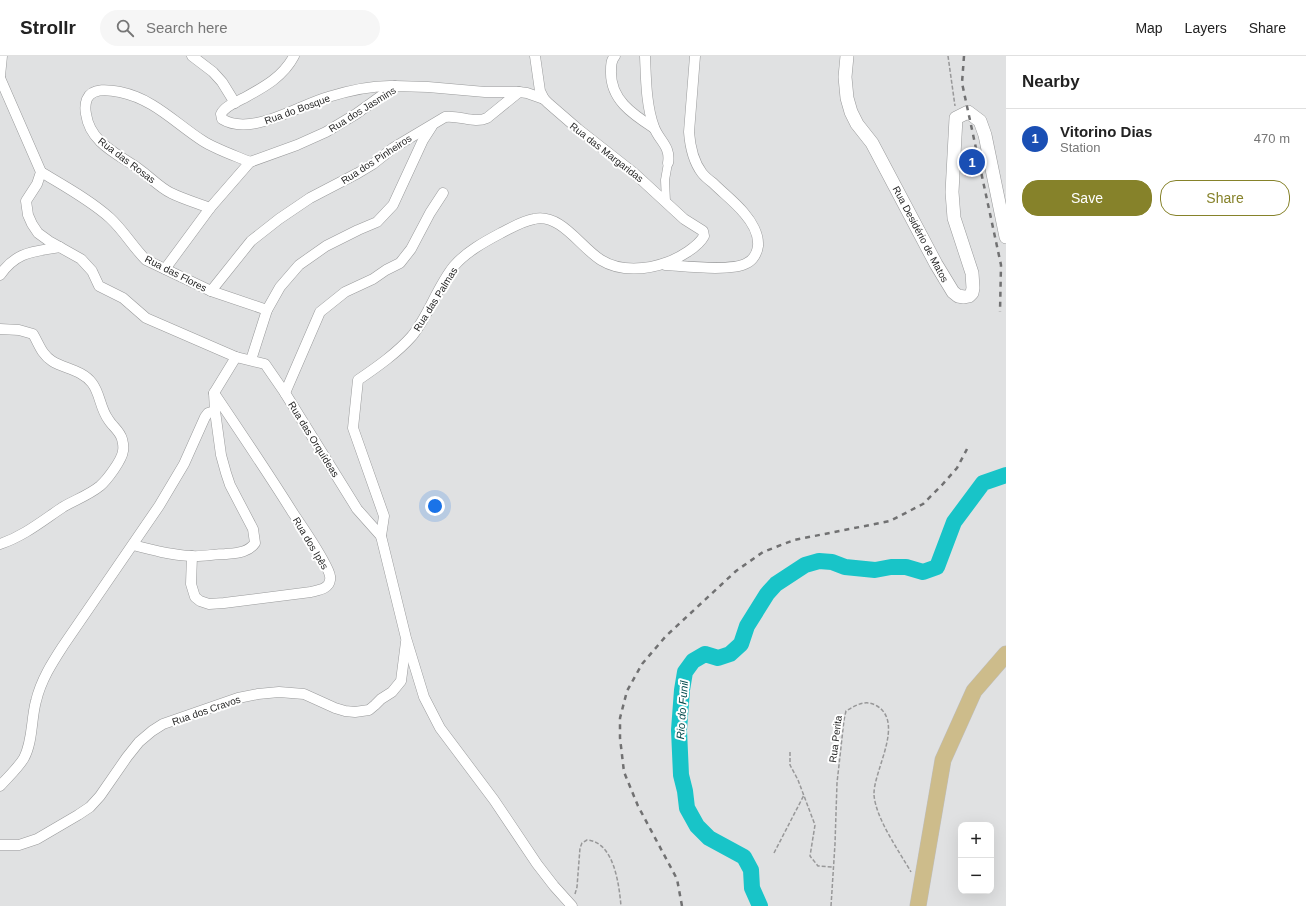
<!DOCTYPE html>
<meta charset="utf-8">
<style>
body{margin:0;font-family:Arial,sans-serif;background:#f6f6f6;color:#222}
.controls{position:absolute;right:12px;bottom:12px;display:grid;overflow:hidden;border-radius:8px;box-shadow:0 4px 16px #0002}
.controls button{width:36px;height:36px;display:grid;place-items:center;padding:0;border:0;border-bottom:1px solid #e0e0e0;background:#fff;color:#222;font:20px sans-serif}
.you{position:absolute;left:435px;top:450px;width:14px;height:14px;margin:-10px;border:3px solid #fff;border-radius:50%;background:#1a73e8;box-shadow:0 0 0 6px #1a73e833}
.badge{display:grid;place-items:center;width:26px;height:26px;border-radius:50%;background:#86822a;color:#fff;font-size:13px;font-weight:700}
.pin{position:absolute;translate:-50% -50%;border:2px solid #fff;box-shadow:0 1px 4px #0006}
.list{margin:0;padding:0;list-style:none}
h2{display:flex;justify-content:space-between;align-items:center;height:52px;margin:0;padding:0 16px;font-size:17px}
h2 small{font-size:13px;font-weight:400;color:#767676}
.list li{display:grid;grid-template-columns:26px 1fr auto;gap:12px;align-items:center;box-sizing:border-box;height:60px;padding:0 16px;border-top:1px solid #e0e0e0}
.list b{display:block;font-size:15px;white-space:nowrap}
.list p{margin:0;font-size:13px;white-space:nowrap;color:#767676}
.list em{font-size:13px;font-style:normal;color:#767676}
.actions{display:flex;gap:8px;padding:12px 16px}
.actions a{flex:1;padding:9px 0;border:1px solid #86822a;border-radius:16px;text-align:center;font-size:14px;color:#86822a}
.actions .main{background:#86822a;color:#fff}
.icon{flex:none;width:22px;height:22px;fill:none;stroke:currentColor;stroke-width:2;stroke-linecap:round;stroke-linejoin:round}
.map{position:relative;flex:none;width:1006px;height:850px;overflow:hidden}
header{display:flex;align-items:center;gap:24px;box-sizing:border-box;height:56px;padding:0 20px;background:#fff;border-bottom:1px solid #e0e0e0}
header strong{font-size:19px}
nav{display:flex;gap:22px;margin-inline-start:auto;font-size:14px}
.search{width:280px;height:36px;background:#f6f6f6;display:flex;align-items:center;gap:10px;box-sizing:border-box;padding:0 14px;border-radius:22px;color:#767676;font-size:15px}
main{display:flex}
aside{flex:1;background:#fff}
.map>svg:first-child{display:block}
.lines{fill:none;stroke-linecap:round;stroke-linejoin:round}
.river{stroke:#18c4c8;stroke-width:16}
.building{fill:#e283a5}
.pedestrian-casing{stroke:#999a9b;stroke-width:9}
.minor-casing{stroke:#999a9b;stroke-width:11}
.tertiary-casing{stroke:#999a9b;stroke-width:14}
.primary-casing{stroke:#bebebe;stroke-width:17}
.path{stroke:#989899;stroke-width:1.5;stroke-dasharray:4 2;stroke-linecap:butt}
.pedestrian{stroke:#fff;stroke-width:8}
.minor{stroke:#fff;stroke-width:10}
.tertiary{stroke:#fff;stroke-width:13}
.primary{stroke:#cdbc8b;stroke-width:16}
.rail{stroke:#717172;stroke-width:2.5;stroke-dasharray:5 5;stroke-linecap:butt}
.labels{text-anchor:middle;stroke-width:4;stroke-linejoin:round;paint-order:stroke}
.street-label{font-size:10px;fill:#272727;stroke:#fff}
.water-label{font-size:11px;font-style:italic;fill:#03494b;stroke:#fff}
</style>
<header>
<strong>Strollr</strong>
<div class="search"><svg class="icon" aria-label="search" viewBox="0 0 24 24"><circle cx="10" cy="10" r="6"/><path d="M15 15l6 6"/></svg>Search here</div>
<nav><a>Map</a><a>Layers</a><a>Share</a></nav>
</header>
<main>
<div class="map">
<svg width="1006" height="850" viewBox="0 0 1006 850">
<rect width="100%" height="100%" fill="#e0e1e2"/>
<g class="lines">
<!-- river -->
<polyline class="river" points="760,850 752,832 751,814 744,801 709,782 697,770 687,752 685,735 681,719 679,674 682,634 685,616 693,605 705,598 718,602 730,598 741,588 747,570 767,538 776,528 805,509 819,505 832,506 845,511 875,514 891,511 906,511 923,516 937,511 954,466 983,427 1006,419"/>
</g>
<!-- building -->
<polygon class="building" points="975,97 979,119 970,121 969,119 965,120 964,115 968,114 965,99"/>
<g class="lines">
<!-- pedestrian casing -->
<g class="pedestrian-casing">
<polyline id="pedestrian" points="666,146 665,124 668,107"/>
</g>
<!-- minor casing -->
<g class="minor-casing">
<g id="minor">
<polyline points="192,0 213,16 222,26 235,47"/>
<path d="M294,0c-11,21 -30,31 -50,42 -8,4 -19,8 -23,16l1,5c29,18 77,-14 106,-22 22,-7 44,-12 67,-11"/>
<path d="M535,0l5,35 4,8 4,4 30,26 56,44 50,46 19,12 1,5c-6,11 -25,22 -36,26 -21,8 -48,10 -67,-2 -21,-13 -40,-47 -67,-41 -12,2 -23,9 -33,14 -17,9 -35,19 -47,33 -17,21 -25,49 -42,70 -15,17 -35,31 -54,44l-5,48 31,88 -3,20 25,102 18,59 16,31 54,72 43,64 17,22 18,20"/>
<path d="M615,0c-4,4 -4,9 -4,15 -1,28 21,43 43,57"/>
<path d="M645,0c1,23 1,49 9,71 5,14 17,19 14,36"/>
<polyline points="0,20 2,0"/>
<polyline points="0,22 41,116 37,128 26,145 28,159 32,168 38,177 49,185 81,203 92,215 99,230 123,242 146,262 236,301 265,308 285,337 357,453 381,480"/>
<path d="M41,116c23,14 49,28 69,46 14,13 23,29 36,42l65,31 56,19"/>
<path d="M210,152c-13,-5 -27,-9 -39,-15 -11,-5 -22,-17 -32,-24 -21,-15 -49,-26 -53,-55 -1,-5 -1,-10 1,-15 5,-12 23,-9 33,-7 34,7 55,31 83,49 12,8 33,15 47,21"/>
<path d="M665,209c18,1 67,7 82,-2 6,-3 10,-10 11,-17 1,-12 -7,-25 -14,-33 -9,-11 -21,-20 -31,-30 -4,-3 -8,-6 -11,-10 -9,-12 -12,-27 -13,-41l6,-76"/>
<polyline points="165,213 210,152 250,106 297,89 326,76 356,58 395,30 428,31 485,36 519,36 527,37 544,43"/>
<path d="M0,219c17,-24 33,-23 60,-28"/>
<path d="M211,235l40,-50 28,-22 31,-21 48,-25 15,-9 20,-16 52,-31c15,-2 29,7 42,1l32,-26"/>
<path d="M0,273l19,1 14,4c6,10 9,21 19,27 13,8 30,9 40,22 8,10 8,25 16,36 4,7 12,12 14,20 1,4 2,7 1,12 -1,9 -16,29 -23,35 -11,9 -25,14 -37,21 -21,14 -39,29 -63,37"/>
<polyline points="251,304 267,254 280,231 299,209 326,190 358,174 377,166 393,149 423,84 432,70"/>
<polyline points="285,337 320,256 345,236 373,223 386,214 400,207 411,193 430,157 443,137"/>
<path d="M133,489c19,5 38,10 58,11 11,1 23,-2 34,-2 11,-1 23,-1 30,-11l-2,-14 -23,-44 -4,-12 -5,-18 -6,-44 -1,-18 22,-36"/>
<path d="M192,500l-1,28 4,13 5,4 9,3 15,-1 87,-11c7,-2 18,-3 19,-12 1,-4 -1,-8 -3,-12 -9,-19 -22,-37 -34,-55 -25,-40 -52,-80 -79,-120"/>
<path d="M0,730c8,-9 18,-18 24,-28 9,-17 7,-39 12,-57 5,-21 16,-38 27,-55l96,-140 25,-42 21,-47 3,-4 7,-2"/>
<polyline points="0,789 19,789 37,783 78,759 90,751 100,740 127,701 139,686 152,675 163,668 238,642 258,638 279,636 304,638 335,652 345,655 355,656 369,654 375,649 381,643 392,636 401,625 406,586"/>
</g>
</g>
<!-- tertiary casing -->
<g class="tertiary-casing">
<polyline id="tertiary" points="847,0 845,21 847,42 851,56 857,68 872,87 936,208 953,236 958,240 964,241 969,240 972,237 973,232 972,217 954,162 952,136 956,62 968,56 980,65 985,79 1006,181"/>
</g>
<!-- primary casing -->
<g class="primary-casing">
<polyline id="primary" points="918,850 943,704 974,635 1006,598"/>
</g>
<!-- path -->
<g class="path">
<polyline points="948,0 955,50"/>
<polyline points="790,696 790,709 798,724 815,769 810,800 818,810 833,811"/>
<polyline points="774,797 804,739"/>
<path d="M575,838l2,-7 3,-39 2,-5 5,-3c27,2 32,44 34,66"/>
<path d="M831,850l4,-62 2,-61 7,-63 2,-9c10,-6 20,-12 31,-5 28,17 -4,65 -3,89 2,24 25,56 37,77"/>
</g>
<!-- pedestrian -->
<use href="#pedestrian" class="pedestrian"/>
<!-- minor -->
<use href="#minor" class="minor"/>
<!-- tertiary -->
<use href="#tertiary" class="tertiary"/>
<!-- primary -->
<use href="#primary" class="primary"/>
<!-- rail -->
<g class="rail">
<polyline points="964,0 962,27 1001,209 1000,256"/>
<polyline points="682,850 677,823 638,750 624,716 620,682 620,662 627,635 642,608 666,580 736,515 763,496 794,484 890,465 923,448 942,429 957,412 967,393"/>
</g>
</g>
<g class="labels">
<!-- street labels -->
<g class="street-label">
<text transform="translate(297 53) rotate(-20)" y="4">Rua do Bosque</text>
<text transform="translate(362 53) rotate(-32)" y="4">Rua dos Jasmins</text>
<text transform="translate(607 96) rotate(38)" y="4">Rua das Margaridas</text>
<text transform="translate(376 103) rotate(-33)" y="4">Rua dos Pinheiros</text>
<text transform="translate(127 104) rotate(37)" y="4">Rua das Rosas</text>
<text transform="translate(921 178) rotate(62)" y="4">Rua Desidério de Matos</text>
<text transform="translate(176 217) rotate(27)" y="4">Rua das Flores</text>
<text transform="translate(435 243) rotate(-58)" y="4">Rua das Palmas</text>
<text transform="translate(314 383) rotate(58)" y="4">Rua das Orquídeas</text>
<text transform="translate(311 487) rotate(59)" y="4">Rua dos Ipês</text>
<text transform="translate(206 654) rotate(-19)" y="4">Rua dos Cravos</text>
<text transform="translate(835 683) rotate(-83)" y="4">Rua Perita</text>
</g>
<!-- water labels -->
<g class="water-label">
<text transform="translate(682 654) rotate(-86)" y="4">Rio do Funil</text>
</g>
</g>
</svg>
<div class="controls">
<button>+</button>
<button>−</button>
</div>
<div class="you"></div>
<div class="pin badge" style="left:972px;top:106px;background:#1a4fb4">1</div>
</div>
<aside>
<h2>Nearby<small></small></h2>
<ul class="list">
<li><span class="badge" style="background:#1a4fb4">1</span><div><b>Vitorino Dias</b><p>Station</p></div><em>470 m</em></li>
</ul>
<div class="actions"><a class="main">Save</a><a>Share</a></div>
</aside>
</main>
